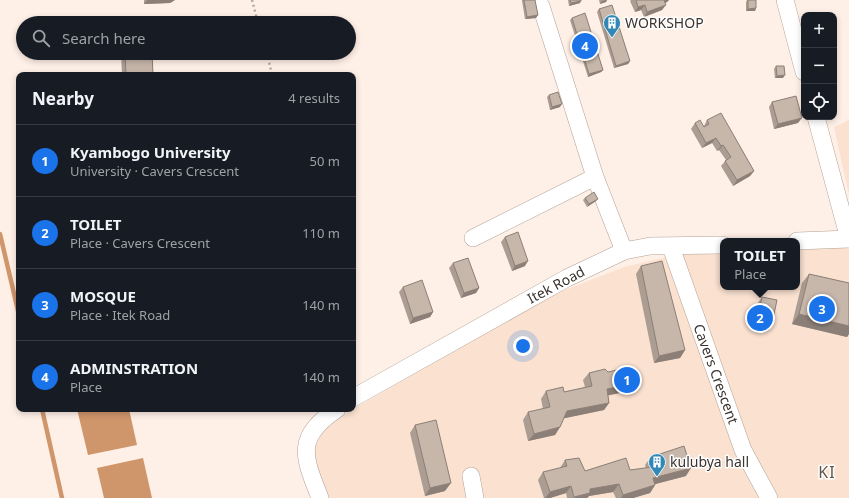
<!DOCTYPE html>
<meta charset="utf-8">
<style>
body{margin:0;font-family:"Noto Sans",sans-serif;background:#242831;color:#f1f3f6}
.controls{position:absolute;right:12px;top:12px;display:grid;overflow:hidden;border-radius:8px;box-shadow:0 2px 6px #0003}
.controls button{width:36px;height:36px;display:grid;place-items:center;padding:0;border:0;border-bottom:1px solid #363941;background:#171b24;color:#f1f3f6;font:20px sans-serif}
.you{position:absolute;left:523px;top:346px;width:14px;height:14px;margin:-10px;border:3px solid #fff;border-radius:50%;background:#1a73e8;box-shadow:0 0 0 6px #1a73e833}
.badge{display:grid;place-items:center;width:26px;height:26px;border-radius:50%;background:#1a73e8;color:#fff;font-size:13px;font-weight:700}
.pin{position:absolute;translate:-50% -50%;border:2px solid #fff;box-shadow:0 1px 4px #0006}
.popup{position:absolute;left:720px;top:238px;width:80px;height:52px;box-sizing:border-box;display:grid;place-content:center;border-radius:8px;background:#171b24;filter:drop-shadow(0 1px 3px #0005);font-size:13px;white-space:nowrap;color:#9ea1a6}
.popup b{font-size:15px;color:#f1f3f6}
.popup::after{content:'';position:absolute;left:50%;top:100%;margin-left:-8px;border:8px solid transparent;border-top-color:#171b24}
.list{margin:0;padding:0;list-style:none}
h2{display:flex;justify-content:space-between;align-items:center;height:52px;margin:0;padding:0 16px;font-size:17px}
h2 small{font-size:13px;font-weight:400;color:#9ea1a6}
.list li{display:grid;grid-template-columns:26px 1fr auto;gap:12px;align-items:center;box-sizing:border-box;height:72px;padding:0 16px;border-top:1px solid #363941}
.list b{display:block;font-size:15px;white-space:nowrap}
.list p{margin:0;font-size:13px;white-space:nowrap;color:#9ea1a6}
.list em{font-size:13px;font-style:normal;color:#9ea1a6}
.icon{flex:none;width:22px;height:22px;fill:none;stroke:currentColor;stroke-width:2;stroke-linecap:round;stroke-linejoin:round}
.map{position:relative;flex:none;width:849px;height:498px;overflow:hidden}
.search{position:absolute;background:#171b24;box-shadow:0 2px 6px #0003;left:16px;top:16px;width:340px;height:44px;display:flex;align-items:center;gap:10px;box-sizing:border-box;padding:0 14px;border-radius:22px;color:#9ea1a6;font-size:15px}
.panel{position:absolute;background:#171b24;box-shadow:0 2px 6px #0003;left:16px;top:72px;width:340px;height:340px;border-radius:8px}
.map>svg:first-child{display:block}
.built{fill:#fae1d0}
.water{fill:#cf956b}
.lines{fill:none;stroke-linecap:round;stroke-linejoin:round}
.stream{stroke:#cf956b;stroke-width:4.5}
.minor-casing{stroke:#b3a296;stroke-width:18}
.path{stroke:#b4a8a1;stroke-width:2.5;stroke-dasharray:2 3;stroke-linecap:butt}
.minor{stroke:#fff;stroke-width:17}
.wall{fill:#ab9d92}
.shaded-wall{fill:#8b7f77}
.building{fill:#c7b6aa;stroke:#8b7f77}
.labels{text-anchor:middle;stroke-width:3;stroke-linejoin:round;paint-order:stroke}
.poi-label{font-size:14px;fill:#3a332f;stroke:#fff;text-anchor:start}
.street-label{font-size:14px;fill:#3a332f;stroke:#fff}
.quarter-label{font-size:16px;letter-spacing:1px;fill:#63544a;stroke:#fff}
</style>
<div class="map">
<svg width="849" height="498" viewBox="0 0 849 498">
<rect width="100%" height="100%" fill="#fff0e7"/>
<!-- built -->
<g class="built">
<polygon points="849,120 849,195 834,127"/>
<polygon points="849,246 849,498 327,498 315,468 314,449 322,433 333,421 547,297 624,267 684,253 723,251 723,287 797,287 797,248"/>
</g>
<!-- water -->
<g class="water">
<polygon points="77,409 129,409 137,445 88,455"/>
<polygon points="143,458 152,498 104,498 97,468"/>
</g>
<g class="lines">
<!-- stream -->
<g class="stream">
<polyline points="0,234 19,315"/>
<polyline points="42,409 62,498"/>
</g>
<!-- minor casing -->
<g class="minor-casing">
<g id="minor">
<polyline points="785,0 804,72"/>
<polyline points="541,6 595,177 624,251"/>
<polyline points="816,117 849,239"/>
<polyline points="473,238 595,177"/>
<polyline points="797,241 849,239"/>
<polyline points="671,247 743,450 769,498"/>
<polyline points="353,398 567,278 624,251 650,246 723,245"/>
<polyline points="471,476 475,498"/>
<path d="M320,498c-16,-41 -26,-60 17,-89"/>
</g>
</g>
<!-- path -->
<g class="path">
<polyline points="252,0 258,23"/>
<polyline points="267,53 272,75"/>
</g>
<!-- minor -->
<use href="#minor" class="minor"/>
</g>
<!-- wall -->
<g class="wall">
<polygon points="144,0 175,0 170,3 144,4"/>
<polygon points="522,0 535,0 538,15 536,18 525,19 522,1"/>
<polygon points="568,0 581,0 580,3 569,6"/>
<polygon points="599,0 607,0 606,2 600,4"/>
<polygon points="631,0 669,0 667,2 665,3 662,10 644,17 641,10 635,12 630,1"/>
<polygon points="747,0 756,0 756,8 755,11 746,11 746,2"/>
<polygon points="599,9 630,61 628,64 614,68 597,12"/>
<polygon points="572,18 603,70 601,72 588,77 570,20"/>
<polygon points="121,53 152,53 153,75 122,75"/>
<polygon points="776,66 783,78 775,78 774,69"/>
<polygon points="549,95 560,107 550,110 547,97"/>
<polygon points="772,102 798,123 774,129 769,107"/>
<polygon points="707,120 754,171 750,176 733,186 721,166 726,160 719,150 717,151 712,143 702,148 691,129 695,123 704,127 704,126"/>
<polygon points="585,198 596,201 587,207 583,200"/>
<polygon points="505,237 525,266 512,271 501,242"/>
<polygon points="453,263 479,288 476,293 461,298 449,268"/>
<polygon points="641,266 685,350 680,358 654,363 636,274"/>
<polygon points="809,274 849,283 849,334 847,337 792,324 802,283"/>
<polygon points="403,287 433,312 430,317 410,324 399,292"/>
<polygon points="762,297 766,328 751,326 755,307"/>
<polygon points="589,373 629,391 608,395 609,403 604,410 564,418 560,427 555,435 528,441 523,420 528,412 543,409 541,399 546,391 564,392 585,387 583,380"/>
<polygon points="415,425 445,491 425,496 410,433"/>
<polygon points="651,457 686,476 655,484 655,485 650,493 633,498 616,498 613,492 589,496 587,498 567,498 566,493 550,498 544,498 538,480 543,472 560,468 565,460 585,471 630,470 646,468 645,465"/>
</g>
<!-- shaded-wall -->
<g class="shaded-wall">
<polygon points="147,0 175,0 170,3 144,4"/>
<polygon points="607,0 606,2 600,4 602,1"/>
<polygon points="663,0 669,0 667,2 660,5"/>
<polygon points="581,1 580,3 569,6 571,3"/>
<polygon points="645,5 641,10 635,12 638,7"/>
<polygon points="666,5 662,10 644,17 647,12"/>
<polygon points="756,8 755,11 746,11 748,9"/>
<polygon points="538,15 536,18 525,19 527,17"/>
<polygon points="229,53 235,53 225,56 227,54"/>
<polygon points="630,61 628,64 614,68 616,66"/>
<polygon points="603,70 601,72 588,77 589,74"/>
<polygon points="785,75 783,78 775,78 777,76"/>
<polygon points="562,104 560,107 550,110 552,107"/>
<polygon points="802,118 798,123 774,129 778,124"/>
<polygon points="716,138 712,143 702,148 706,143"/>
<polygon points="723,145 719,150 717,151 721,146"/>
<polygon points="754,171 750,176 733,186 737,180"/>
<polygon points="598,199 596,201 587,207 589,204"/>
<polygon points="528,261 525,266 512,271 515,266"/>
<polygon points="479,288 476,293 461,298 464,293"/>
<polygon points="433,312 430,317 410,324 413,318"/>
<polygon points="799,314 849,326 849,334 847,337 792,324"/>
<polygon points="758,316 773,319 766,328 751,326"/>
<polygon points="685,350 680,358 654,363 659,356"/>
<polygon points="634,384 629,391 601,397 607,389"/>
<polygon points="609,403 604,410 561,419 567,411"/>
<polygon points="560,427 555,435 528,441 534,434"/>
<polygon points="691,468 686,476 648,486 653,478"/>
<polygon points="451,483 445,491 425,496 430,488"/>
<polygon points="619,484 613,492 589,496 587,498 574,498 590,489"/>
<polygon points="655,485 650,493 633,498 621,498 623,495"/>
<polygon points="571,486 566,493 550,498 545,498 550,492"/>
</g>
<!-- building -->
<g class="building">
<polygon points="524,0 535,0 538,15 527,17"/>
<polygon points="570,0 581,0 581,1 571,3"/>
<polygon points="636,0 664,0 666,5 647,12 645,5 638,7"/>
<polygon points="748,0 756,0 756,8 748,9"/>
<polygon points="612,5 630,61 616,66 599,9"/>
<polygon points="585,13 603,70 589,74 572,18"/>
<polygon points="125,53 152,53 153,75 126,75"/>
<polygon points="776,66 784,66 785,75 777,76"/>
<polygon points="558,92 562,104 552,107 549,95"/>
<polygon points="796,96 802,118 778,124 772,102"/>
<polygon points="721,113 754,171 737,180 725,161 731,157 723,145 721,146 716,138 706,143 695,123 700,120 704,127 709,124 707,120"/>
<polygon points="594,192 598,199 589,204 585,198"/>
<polygon points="518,232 528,261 515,266 505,237"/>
<polygon points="468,258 479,288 464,293 453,263"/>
<polygon points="662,261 685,350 659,356 641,266"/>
<polygon points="809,274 849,283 849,326 799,314"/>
<polygon points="422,280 433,312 413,318 403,287"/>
<polygon points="762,297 777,300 773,319 758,316"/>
<polygon points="630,367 634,384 607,389 609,403 567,411 560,427 534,434 528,412 550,407 546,391 563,387 564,392 592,386 589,373 605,369 608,372"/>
<polygon points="436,420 451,483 430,488 415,425"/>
<polygon points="684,446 691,468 653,478 655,485 623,495 619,484 590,489 590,493 574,497 571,486 550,492 543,472 567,466 565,460 579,458 585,471 626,458 630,470 652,467 651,457"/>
</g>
<!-- icons -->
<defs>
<g id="building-pin" transform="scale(0.9)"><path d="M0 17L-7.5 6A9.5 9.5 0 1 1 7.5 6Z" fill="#3187b6" stroke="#fff"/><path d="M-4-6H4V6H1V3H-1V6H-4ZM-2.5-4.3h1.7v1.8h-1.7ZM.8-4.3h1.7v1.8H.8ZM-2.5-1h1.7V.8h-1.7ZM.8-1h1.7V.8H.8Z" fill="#fff"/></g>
</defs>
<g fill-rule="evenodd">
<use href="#building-pin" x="612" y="23"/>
<use href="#building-pin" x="657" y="462"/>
</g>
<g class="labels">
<!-- poi labels -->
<g class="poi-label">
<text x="625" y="28">WORKSHOP</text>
<text x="670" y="467">kulubya hall</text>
</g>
<!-- street labels -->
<g class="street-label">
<text transform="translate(556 285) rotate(-28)" y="5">Itek Road</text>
<text transform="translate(716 374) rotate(70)" y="5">Cavers Crescent</text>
</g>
<!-- quarter labels -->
<g class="quarter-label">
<text x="827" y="478">KI</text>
</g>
</g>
</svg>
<div class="controls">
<button>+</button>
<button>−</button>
<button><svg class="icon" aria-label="locate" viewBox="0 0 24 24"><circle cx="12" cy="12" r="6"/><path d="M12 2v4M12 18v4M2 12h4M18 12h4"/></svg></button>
</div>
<div class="you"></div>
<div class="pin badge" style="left:627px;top:380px">1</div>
<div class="pin badge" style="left:760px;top:318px">2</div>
<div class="popup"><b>TOILET</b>Place</div>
<div class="pin badge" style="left:822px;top:309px">3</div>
<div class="pin badge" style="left:585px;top:46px">4</div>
<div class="search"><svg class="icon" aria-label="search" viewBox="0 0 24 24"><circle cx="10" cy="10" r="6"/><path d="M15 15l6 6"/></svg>Search here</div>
<section class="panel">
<h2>Nearby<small>4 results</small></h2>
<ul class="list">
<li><span class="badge">1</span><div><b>Kyambogo University</b><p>University · Cavers Crescent</p></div><em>50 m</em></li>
<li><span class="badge">2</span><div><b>TOILET</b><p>Place · Cavers Crescent</p></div><em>110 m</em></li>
<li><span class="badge">3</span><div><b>MOSQUE</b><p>Place · Itek Road</p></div><em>140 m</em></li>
<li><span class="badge">4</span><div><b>ADMINSTRATION</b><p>Place</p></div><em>140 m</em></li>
</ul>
</section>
</div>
